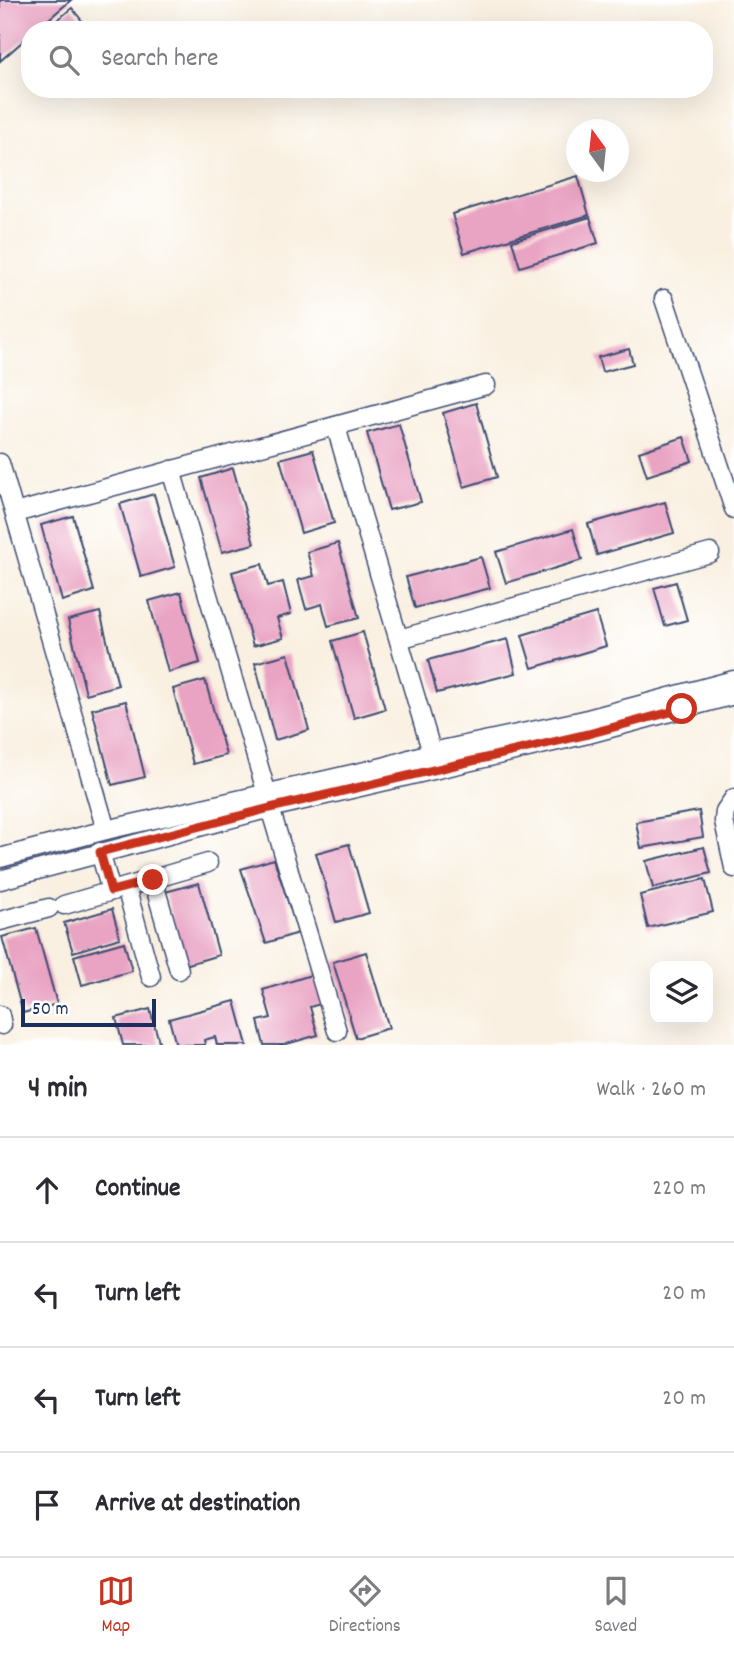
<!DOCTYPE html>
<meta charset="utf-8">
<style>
body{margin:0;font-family:Dekko,sans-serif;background:#f7f7f7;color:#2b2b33}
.controls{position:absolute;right:21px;bottom:21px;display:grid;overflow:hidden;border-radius:14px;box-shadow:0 7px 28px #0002}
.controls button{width:63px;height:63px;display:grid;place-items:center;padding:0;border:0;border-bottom:2px solid #e1e1e2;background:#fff;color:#2b2b33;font:35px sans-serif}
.compass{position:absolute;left:566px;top:119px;width:63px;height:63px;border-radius:50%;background:#fff;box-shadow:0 7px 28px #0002;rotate:345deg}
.scale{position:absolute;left:21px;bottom:18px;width:135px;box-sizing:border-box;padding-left:7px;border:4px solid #1b2f5e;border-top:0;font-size:19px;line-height:24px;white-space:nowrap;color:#1b2f5e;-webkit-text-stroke:5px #fff;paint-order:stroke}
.stop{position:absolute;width:21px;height:21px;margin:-16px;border:5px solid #c8321e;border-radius:50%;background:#fff}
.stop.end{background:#c8321e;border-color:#fff;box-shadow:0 2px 7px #0008}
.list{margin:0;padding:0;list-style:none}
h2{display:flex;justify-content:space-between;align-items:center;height:91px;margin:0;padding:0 28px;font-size:30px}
h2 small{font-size:23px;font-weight:400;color:#7c7c81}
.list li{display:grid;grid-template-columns:46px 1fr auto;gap:21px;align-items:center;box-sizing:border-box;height:105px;padding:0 28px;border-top:2px solid #e1e1e2}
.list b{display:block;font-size:26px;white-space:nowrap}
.list em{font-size:23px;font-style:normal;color:#7c7c81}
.icon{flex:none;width:38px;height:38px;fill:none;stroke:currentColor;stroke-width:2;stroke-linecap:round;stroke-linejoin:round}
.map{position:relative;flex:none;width:734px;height:1045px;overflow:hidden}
.search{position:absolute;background:#fff;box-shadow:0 7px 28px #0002;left:21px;right:21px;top:21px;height:77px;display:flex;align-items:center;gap:18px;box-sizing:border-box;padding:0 24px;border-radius:28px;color:#7c7c81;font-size:26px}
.sheet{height:511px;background:#fff}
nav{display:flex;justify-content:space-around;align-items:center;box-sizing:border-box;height:98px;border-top:2px solid #e1e1e2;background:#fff;font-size:19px;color:#7c7c81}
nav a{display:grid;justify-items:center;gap:4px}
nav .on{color:#c8321e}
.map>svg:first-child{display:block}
.building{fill:#e9a3c3}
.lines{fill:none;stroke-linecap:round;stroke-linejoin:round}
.minor-casing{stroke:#3c4c72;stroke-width:21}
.minor{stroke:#fff;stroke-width:18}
.route{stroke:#c8321e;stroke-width:9}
</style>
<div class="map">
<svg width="734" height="1045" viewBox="0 0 734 1045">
<rect width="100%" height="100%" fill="#fff"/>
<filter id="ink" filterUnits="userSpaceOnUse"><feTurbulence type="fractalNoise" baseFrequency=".0143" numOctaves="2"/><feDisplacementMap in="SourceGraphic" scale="14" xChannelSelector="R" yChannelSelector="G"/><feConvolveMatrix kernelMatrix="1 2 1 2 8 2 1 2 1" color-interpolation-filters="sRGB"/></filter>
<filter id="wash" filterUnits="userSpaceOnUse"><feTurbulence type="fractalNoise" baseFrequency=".00686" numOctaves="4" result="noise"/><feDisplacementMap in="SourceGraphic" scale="28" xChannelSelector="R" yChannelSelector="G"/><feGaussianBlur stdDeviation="1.57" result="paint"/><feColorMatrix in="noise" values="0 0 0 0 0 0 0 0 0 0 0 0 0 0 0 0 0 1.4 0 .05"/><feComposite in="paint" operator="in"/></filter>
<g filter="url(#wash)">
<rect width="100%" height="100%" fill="#f9f0e1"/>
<g id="blocks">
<!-- building -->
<g class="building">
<polygon points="0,0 71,0 36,30 30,30 30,35 0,61"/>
<polygon points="72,8 89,30 45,30"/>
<polygon points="578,176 589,215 464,253 452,214"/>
<polygon points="590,217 598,243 520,267 512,241"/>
<polygon points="629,349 633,364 602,372 598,357"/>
<polygon points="476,403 497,477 464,487 443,413"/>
<polygon points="399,424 421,502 389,510 367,433"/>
<polygon points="684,437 692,461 647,476 639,452"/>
<polygon points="313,450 334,523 301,533 280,459"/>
<polygon points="233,468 254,544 222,552 201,478"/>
<polygon points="154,494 175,567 141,577 120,504"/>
<polygon points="665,502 674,533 597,555 588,524"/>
<polygon points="73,516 94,591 62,601 41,525"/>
<polygon points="573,529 582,560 506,583 496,552"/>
<polygon points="338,543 359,618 328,626 322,604 306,609 298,580 314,576 307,552"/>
<polygon points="481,557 490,588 415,608 406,577"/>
<polygon points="262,564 268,586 283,582 291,614 277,618 283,638 253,646 232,572"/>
<polygon points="676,582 687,620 665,626 654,588"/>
<polygon points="181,592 200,663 168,672 149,601"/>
<polygon points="100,612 118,685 86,694 68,620"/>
<polygon points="596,613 606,646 532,668 522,635"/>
<polygon points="363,632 385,709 354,718 332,641"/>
<polygon points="508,639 516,673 437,693 428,660"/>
<polygon points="288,654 309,730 275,740 255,663"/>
<polygon points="205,680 226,755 193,764 173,689"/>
<polygon points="126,701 145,777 112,785 92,709"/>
<polygon points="699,811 703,837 641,848 636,822"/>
<polygon points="349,844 369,913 336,922 316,853"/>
<polygon points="704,847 711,873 653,888 646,861"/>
<polygon points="274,859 298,933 266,943 241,869"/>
<polygon points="705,879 713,912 648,928 640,895"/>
<polygon points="199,883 219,955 185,965 165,892"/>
<polygon points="112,909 120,938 73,952 64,923"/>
<polygon points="36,928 57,1004 23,1013 2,937"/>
<polygon points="124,942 132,971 82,985 74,956"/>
<polygon points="366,952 389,1028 356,1038 333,962"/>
<polygon points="314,974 323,1003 310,1007 318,1035 283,1045 264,1045 258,1021 271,1018 263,990"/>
<polygon points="235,1001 247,1045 217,1045 215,1037 204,1040 205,1045 176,1045 169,1019"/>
<polygon points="150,1009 160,1045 123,1045 116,1018"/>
</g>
</g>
</g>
<g filter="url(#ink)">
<use href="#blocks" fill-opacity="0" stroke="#3c4c72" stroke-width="2"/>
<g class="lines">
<!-- minor casing -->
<g class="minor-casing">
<g id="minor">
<polyline points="664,299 734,509"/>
<polyline points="336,427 435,763"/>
<polyline points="0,463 106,830"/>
<polyline points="171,470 267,794"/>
<polyline points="15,513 486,385"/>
<polyline points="399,639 710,553"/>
<polyline points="734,798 725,811 724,821 734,868"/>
<polyline points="270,808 337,1031"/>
<polyline points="100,852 111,891"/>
<polyline points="0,858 106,830 383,767 432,752 584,720 734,680"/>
<polyline points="0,880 270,808 588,734 734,695"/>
<polyline points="153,880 179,970"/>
<polyline points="126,887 151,977"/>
<polyline points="64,905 208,863"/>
<polyline points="0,921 49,908"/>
<polyline points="0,1015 2,1025"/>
</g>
</g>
<!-- minor -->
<use href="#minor" class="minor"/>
</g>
</g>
<g class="lines" filter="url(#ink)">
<!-- route -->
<polyline class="route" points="153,880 111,891 100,852 270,808 588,734 682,709"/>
</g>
</svg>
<div class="controls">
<button><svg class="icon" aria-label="layers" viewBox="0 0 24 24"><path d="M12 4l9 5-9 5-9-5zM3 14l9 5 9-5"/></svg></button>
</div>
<svg class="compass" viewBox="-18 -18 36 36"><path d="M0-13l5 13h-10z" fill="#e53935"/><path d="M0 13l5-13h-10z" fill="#7c7c81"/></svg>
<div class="scale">50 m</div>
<div class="stop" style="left:682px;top:709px"></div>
<div class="stop end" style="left:153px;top:880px"></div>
<div class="search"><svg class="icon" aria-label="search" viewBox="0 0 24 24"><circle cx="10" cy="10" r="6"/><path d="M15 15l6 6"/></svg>Search here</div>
</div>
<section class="sheet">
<h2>4 min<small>Walk · 260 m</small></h2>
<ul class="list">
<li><svg class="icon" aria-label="ahead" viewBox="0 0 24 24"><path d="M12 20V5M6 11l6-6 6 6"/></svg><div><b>Continue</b></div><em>220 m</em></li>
<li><svg class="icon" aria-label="left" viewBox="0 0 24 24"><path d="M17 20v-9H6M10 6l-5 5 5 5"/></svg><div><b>Turn left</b></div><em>20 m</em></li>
<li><svg class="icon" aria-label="left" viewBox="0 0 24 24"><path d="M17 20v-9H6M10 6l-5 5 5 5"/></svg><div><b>Turn left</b></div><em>20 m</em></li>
<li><svg class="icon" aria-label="arrive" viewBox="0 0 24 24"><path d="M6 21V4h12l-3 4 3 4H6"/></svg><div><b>Arrive at destination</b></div></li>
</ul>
</section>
<nav>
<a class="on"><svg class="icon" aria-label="map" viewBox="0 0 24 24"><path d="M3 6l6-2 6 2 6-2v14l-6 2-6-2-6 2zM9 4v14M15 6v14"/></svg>Map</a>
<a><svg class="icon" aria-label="directions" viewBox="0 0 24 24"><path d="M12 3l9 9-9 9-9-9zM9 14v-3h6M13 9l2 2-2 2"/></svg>Directions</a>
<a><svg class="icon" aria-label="saved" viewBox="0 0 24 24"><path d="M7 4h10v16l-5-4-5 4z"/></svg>Saved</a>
</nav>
